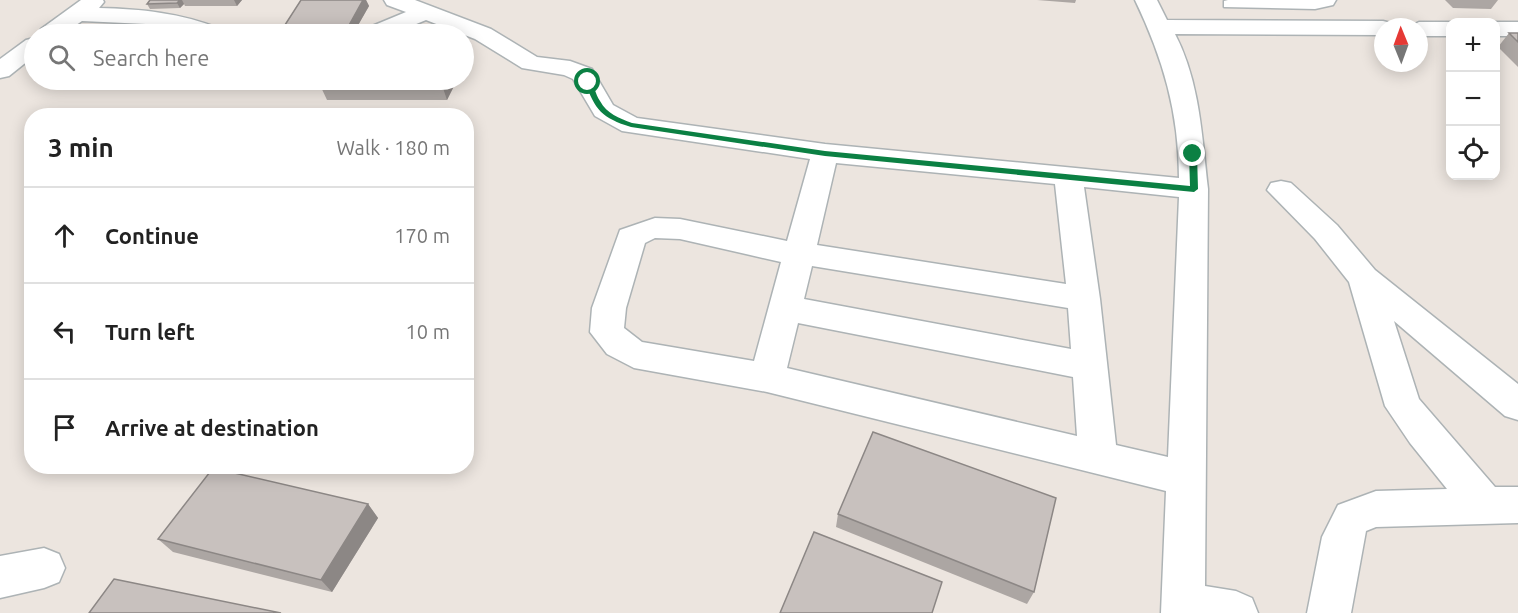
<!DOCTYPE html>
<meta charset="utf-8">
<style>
body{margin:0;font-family:Ubuntu,sans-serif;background:#f6f6f6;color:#222}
.controls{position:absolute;right:18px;top:18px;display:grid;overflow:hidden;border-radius:12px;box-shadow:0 3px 15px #0003}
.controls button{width:54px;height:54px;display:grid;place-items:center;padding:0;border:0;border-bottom:2px solid #e0e0e0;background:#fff;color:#222;font:30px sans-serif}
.compass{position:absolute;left:1374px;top:18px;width:54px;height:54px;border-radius:50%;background:#fff;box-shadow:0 3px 15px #0003;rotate:359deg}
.stop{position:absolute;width:18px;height:18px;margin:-14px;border:4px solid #0b8043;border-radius:50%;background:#fff}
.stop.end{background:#0b8043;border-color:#fff;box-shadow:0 2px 6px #0008}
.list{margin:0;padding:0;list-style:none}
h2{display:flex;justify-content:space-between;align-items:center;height:78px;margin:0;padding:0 24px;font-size:26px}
h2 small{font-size:20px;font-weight:400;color:#767676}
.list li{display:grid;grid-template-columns:39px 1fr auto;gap:18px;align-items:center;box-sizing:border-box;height:96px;padding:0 24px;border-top:2px solid #e0e0e0}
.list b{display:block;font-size:22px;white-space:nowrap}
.list em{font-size:20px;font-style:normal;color:#767676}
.icon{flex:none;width:33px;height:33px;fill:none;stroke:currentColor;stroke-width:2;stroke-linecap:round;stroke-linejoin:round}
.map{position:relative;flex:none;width:1518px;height:613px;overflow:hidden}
.search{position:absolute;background:#fff;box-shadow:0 3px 15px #0003;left:24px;top:24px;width:450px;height:66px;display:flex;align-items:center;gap:15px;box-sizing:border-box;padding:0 21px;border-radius:33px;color:#767676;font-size:22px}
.panel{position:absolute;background:#fff;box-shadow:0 3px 15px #0003;left:24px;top:108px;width:450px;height:366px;border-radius:24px}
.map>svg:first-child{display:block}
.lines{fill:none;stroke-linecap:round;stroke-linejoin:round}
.service-casing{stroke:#adb3b5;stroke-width:3}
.minor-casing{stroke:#adb3b5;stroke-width:3}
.service{fill:#fff;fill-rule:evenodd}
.minor{fill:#fff;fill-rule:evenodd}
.wall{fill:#aca6a3}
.shaded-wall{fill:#8c8785}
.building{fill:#c8c1be;stroke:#8c8785;stroke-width:1.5}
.route{fill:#0b8043}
</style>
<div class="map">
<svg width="1518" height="613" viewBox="0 0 1518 613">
<rect width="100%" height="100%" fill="#ece5df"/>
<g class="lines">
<!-- service casing -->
<g class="service-casing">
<polygon id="service" points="1228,0 1336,0 1333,5 1315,9 1224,7 1224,1"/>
</g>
<!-- minor casing -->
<g class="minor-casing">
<g id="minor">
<path d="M81,0h22l1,2 -5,6c43,1 82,5 122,21l4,5h-31l-19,-6 -29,-4 -64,-3 -19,13h-25l3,-5z"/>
<path d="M384,0h31l76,29 46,28 33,4 22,8 21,36 24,13 188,26 354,34c0,-65 -16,-120 -44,-178h22l10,20 216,1 8,2 3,4h-11v8l-208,-1c25,48 27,103 33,155l-3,397 31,5 16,7 6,15h-97l5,-122 -399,-99 -133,-24 -27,-14 -17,-22 2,-24 28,-78 35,-12 25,1 107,22 23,-82 -188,-28 -27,-15 -22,-37 -9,-4 -42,-7 -47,-29 -49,-19 -34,14h-30l3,-5 41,-17 -19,-7zM836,163l219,21 11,100 -249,-39zM1084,187l95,10 -11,260 -52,-12 -16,-146zM655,238l25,1 101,23 -27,99 -112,-19 -18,-14 2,-20 19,-65zM812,266l256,42 3,41 -267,-50zM798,323l275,54 4,59 -290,-68z"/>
<polygon points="1419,22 1452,22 1450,36 1419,36 1419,27 1409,27"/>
<polygon points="1494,22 1518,22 1518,36 1496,36"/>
<polygon points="34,38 34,56 9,76 0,78 0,59 26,40"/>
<polygon points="1281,181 1291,183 1337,225 1375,270 1518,384 1518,420 1505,416 1394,321 1419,399 1495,487 1518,487 1518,523 1376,527 1366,531 1351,613 1307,613 1322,537 1338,505 1376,491 1447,489 1410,443 1385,406 1349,282 1315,239 1267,190 1271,183"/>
<polygon points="44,548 59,554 65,568 59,582 44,588 0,598 0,556"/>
</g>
</g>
<!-- service -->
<use href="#service" class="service"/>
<!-- minor -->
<use href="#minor" class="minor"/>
</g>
<!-- wall -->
<g class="wall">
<polygon points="150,0 242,0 237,6 185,6 184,4 180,8 150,9 147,4"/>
<polygon points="301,0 366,0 369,6 353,34 286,34 283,28"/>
<polygon points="1037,0 1076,0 1075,3"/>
<polygon points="1445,0 1498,0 1491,9 1453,8"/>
<polygon points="1509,33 1518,33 1518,67 1498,47"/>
<polygon points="457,80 447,100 327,100 320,85"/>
<polygon points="368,504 378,518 332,592 173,552 158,539"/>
<polygon points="838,514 1034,592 1027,604 836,527"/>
</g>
<!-- shaded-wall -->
<g class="shaded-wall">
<polygon points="180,0 182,0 184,4 180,8 177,3"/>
<polygon points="234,0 242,0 237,6"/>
<polygon points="363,0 366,0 369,6 353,34 351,34 348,27"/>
<polygon points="469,42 473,57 465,74 464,70 464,53"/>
<polygon points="445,80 457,80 447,100 442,85"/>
<polygon points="368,504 378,518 332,592 321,580"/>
</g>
<!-- building -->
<g class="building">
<polygon points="150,0 180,0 177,3 147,4"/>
<polygon points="301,0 363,0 348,27 283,28"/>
<polygon points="1509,33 1518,33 1518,42"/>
<polygon points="464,42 469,42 464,53"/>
<polygon points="324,80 445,80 442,85 320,85"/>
<polygon points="78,112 138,116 74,116"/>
<polygon points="873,432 1056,498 1034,592 838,514"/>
<polygon points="213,468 368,504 321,580 158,539"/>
<polygon points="814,532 942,582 932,613 780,613"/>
<polygon points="114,579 281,613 89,613"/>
</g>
<!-- route -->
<path class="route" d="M588,80c7,5 7,14 12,21 7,13 19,17 32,22l193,28 365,35 -1,-32 4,-3 4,3 1,35 -4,3 -369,-36 -194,-29c-29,-9 -36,-17 -46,-45z"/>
</svg>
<div class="controls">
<button>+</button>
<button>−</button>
<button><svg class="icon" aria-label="locate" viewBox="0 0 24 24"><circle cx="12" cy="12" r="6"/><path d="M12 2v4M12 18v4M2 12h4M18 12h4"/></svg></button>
</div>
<svg class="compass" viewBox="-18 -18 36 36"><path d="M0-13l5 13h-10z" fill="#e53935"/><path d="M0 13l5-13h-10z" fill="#767676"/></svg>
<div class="stop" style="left:588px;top:82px"></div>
<div class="stop end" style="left:1193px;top:154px"></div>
<div class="search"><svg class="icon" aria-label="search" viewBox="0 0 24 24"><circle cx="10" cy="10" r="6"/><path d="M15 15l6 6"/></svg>Search here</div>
<section class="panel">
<h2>3 min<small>Walk · 180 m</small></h2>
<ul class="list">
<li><svg class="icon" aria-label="ahead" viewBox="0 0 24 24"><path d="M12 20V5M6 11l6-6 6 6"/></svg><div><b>Continue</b></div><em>170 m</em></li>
<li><svg class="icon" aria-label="left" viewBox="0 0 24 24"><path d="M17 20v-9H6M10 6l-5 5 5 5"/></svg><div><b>Turn left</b></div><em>10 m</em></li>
<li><svg class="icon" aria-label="arrive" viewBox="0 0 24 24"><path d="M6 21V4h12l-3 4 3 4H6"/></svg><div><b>Arrive at destination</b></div></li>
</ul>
</section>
</div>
